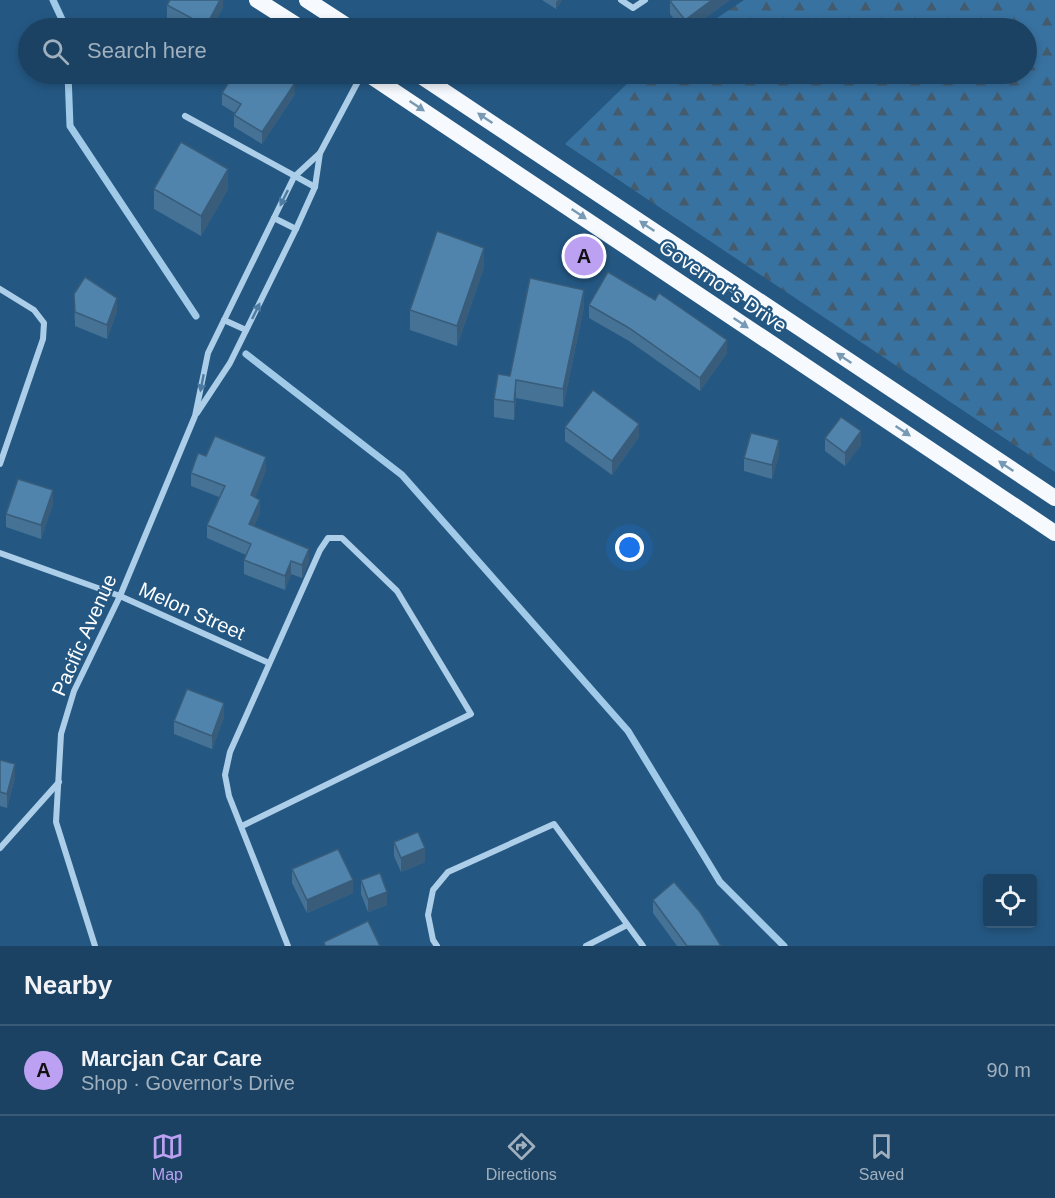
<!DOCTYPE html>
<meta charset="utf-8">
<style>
body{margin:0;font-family:Arial,sans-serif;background:#244968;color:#f1f3f6}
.controls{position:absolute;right:18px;bottom:18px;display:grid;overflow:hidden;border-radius:6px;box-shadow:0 3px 9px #0003}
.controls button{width:54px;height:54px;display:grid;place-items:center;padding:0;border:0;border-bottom:2px solid #395b77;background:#1b4262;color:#f1f3f6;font:30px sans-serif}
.you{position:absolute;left:630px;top:548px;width:21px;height:21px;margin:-15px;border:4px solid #fff;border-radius:50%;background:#1a73e8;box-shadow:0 0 0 9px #1a73e833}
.badge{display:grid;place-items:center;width:39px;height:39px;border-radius:50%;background:#bca0f2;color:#111;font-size:20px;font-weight:700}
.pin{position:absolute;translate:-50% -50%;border:3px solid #fff;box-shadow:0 2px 6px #0006}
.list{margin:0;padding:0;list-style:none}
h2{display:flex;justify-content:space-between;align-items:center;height:78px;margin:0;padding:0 24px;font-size:26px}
h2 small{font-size:20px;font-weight:400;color:#a0b0be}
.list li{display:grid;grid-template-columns:39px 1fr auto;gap:18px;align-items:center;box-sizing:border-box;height:90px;padding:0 24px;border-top:2px solid #395b77}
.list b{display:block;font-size:22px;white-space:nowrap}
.list p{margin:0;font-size:20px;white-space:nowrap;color:#a0b0be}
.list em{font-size:20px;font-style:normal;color:#a0b0be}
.icon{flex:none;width:33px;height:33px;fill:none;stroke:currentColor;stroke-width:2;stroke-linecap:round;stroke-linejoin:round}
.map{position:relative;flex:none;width:1055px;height:946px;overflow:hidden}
.search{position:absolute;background:#1b4262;box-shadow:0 3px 9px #0003;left:18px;right:18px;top:18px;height:66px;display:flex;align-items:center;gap:15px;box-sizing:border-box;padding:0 21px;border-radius:33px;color:#a0b0be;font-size:22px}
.sheet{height:168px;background:#1b4262}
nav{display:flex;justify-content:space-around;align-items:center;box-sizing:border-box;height:84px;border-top:2px solid #395b77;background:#1b4262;font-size:16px;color:#a0b0be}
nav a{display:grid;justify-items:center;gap:3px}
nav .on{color:#bca0f2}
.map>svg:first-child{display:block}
.forest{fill:url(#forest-firs)}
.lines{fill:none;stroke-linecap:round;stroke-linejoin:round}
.stream{stroke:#a0cae8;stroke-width:7}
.minor{stroke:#accee8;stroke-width:6}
.trunk{stroke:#f6fafe;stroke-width:16}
.wall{fill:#457295}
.shaded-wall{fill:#385c79}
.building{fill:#5084ad;stroke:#385c79;stroke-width:1.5}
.oneway{fill:#7899b4}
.oneway2{fill:#4d7ba1}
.labels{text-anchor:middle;stroke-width:4.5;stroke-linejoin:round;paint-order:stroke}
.street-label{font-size:20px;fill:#fff;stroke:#245883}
</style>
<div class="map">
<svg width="1055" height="946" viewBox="0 0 1055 946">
<defs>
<pattern id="forest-firs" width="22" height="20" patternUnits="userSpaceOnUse" patternTransform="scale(1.5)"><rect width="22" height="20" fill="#3872a0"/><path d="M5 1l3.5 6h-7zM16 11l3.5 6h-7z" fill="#445b6e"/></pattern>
</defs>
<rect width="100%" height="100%" fill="#245883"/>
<!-- forest -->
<polygon class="forest" points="744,0 1055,0 1055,472 565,144 637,74 1026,74 1026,28 702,28"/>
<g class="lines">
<!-- stream -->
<g class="stream">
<polyline points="53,0 66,28"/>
<polyline points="68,74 70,126 196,316"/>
<polyline points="246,354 402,475 628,731 720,882 784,946"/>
</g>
<!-- minor -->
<g class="minor">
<polyline points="621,0 633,8 645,0"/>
<polyline points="185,116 315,187"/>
<polyline points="274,218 296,229"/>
<polyline points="0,289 34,310 44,323 43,339 0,464"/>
<polyline points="224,320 246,330"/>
<polyline points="197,413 230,363 296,229 315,187 320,153 362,74"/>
<polyline points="0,553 120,596 269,663"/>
<polyline points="242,826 471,714 397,591 342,538 328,538 320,550 230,752 225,775 229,796 288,946"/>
<polyline points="0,848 59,782"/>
<polyline points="95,946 56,822 61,734 74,691 120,596 195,416 208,353 294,177 320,153"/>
<polyline points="437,946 433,940 428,915 433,890 448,872 554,824 643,946"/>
<polyline points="586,946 627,925"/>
</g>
<!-- trunk -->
<g class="trunk">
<polyline points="257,0 301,28"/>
<polyline points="307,0 350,28"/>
<polyline points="368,74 1055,533"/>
<polyline points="418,74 1055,498"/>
</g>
</g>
<!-- wall -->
<g class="wall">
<polygon points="223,0 223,7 212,28 186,28 167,18 167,5"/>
<polygon points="542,0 562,0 556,9"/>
<polygon points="672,0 730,0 691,28 681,28 670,14 670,1"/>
<polygon points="222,93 295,94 262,144 234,127 234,115 235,113 222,105"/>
<polygon points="154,189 228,189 201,236 154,209"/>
<polygon points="484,267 457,346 410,330 410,310"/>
<polygon points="74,294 117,311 107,339 75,326"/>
<polygon points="589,305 727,353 700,391 629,341 589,318"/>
<polygon points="584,307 563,407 516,398 514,420 494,417 494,399 510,376"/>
<polygon points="565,427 639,437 612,475 565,441"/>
<polygon points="825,438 861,445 845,466 825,451"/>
<polygon points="779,454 772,479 744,471 744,458"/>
<polygon points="206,456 266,470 255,497 260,513 254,526 309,562 302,578 291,574 285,590 244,574 244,560 246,555 207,538 207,525 219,497 191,486 191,473"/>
<polygon points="53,504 41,539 6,527 6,514"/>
<polygon points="224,717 212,749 174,734 174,721"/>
<polygon points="0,760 15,777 7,808 0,806"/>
<polygon points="394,842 425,862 401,872 394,856"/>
<polygon points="292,869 353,893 307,913 292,883"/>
<polygon points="361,880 387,905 368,912 361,894"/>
<polygon points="653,900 721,946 677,946 653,913"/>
</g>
<!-- shaded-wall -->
<g class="shaded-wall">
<polygon points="220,0 223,0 223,7 212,28 206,28 206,26"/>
<polygon points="558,0 562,0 556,9 556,2"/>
<polygon points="712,0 730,0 691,28 685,28 685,20"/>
<polygon points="295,83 295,94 262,144 262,132"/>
<polygon points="228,169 228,189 201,236 201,216"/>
<polygon points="484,248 484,267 457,346 457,326"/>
<polygon points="584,290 584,307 563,407 563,389"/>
<polygon points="117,298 117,311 107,339 107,325"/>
<polygon points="727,340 727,353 700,391 700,378"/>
<polygon points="516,380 516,398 514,420 514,402"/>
<polygon points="639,424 639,437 612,475 612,461"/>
<polygon points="861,431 861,445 845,466 845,453"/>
<polygon points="779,440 779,454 772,479 772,465"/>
<polygon points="266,457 266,470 251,509 251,495"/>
<polygon points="53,490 53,504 41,539 41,525"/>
<polygon points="260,500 260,513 249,537 249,524"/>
<polygon points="309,549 309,562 302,578 302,565"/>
<polygon points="291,561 291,574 285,590 285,576"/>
<polygon points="224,703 224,717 212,749 212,736"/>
<polygon points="15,764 15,777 7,808 7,794"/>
<polygon points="425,848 425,862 401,872 401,858"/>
<polygon points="353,880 353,893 307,913 307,900"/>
<polygon points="387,892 387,905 368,912 368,899"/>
</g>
<!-- building -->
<g class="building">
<polygon points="170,0 220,0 206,26 167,5"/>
<polygon points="672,0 712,0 685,20 670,1"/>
<polygon points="234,74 281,74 295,83 262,132 234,115 241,104 222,93"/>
<polygon points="181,142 228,169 201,216 154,189"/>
<polygon points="437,231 484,248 457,326 410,310"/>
<polygon points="608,272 655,300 659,293 727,340 700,378 629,328 589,305"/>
<polygon points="85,277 117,298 107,325 75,312 74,294"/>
<polygon points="530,278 584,290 563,389 516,380 514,402 494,399 498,374 510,376"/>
<polygon points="593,390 639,424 612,461 565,427"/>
<polygon points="841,417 861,431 845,453 825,438"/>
<polygon points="751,433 779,440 772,465 744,458"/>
<polygon points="215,436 266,457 251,495 260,500 249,524 309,549 302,565 291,561 285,576 244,560 251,544 207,525 225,486 191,473 198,453 206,456"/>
<polygon points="18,479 53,490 41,525 6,514"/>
<polygon points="187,689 224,703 212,736 174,721"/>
<polygon points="0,760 15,764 7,794 0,792"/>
<polygon points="418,832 425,848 401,858 394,842"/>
<polygon points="338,849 353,880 307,900 292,869"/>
<polygon points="380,873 387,892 368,899 361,880"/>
<polygon points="674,882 700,912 721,946 687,946 653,900"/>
<polygon points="368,921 380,946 325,946 324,942"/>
</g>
<!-- one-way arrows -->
<defs><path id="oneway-solid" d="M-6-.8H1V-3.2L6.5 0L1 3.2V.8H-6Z" transform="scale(1.5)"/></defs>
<g class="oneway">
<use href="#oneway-solid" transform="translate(417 106) rotate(34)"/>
<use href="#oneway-solid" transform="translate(485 118) rotate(-146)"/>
<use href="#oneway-solid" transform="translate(579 214) rotate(34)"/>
<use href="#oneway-solid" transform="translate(647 226) rotate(-146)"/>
<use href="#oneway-solid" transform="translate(741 323) rotate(34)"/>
<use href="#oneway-solid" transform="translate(844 358) rotate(-146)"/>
<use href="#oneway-solid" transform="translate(903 431) rotate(34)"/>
<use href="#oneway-solid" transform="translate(1006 466) rotate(-146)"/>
</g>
<g class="oneway2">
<use href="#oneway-solid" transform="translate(284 198) rotate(116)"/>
<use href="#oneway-solid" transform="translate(256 311) rotate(-64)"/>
<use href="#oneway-solid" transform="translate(202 383) rotate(101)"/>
</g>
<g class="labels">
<!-- street labels -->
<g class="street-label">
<text transform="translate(723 286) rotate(34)" y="7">Governor's Drive</text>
<text transform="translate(192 611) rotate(24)" y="7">Melon Street</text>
<text transform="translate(84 635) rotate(-66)" y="7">Pacific Avenue</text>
</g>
</g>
</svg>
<div class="controls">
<button><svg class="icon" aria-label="locate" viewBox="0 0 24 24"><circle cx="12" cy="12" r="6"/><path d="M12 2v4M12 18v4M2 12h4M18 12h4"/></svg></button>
</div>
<div class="you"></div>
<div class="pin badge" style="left:584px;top:256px">A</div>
<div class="search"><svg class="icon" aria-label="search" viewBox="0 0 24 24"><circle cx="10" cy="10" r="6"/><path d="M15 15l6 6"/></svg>Search here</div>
</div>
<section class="sheet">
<h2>Nearby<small></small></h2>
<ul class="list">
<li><span class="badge">A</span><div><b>Marcjan Car Care</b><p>Shop · Governor's Drive</p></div><em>90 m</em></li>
</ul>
</section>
<nav>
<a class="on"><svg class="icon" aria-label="map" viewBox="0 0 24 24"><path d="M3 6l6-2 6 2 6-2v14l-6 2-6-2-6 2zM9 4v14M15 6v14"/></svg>Map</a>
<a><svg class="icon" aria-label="directions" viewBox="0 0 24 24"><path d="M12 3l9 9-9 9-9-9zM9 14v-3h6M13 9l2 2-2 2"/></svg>Directions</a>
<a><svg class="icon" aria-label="saved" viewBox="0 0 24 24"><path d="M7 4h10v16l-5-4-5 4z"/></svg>Saved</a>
</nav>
